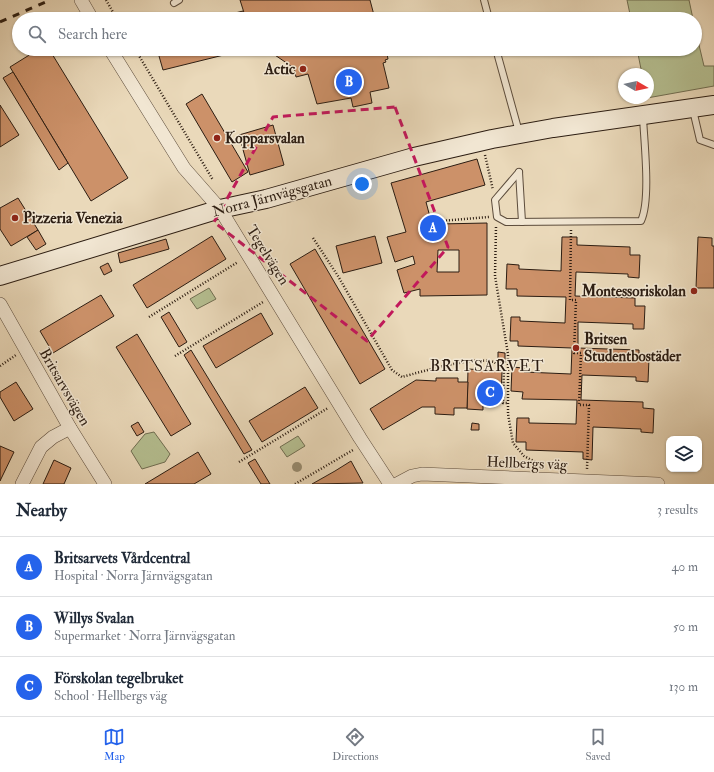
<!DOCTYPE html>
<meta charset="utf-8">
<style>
body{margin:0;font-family:"IM FELL Double Pica",serif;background:#f2f2f3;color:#1f2937}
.controls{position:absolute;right:12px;bottom:12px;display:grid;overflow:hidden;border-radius:8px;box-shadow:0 1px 3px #0004}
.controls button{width:36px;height:36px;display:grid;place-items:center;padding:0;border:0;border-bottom:1px solid #e0e1e3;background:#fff;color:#1f2937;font:20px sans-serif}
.compass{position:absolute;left:618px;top:68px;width:36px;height:36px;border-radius:50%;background:#fff;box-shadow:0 1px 3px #0004;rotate:99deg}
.you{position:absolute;left:362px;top:184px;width:14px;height:14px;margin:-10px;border:3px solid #fff;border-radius:50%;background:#1a73e8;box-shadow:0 0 0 6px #1a73e833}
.badge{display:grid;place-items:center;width:26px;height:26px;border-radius:50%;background:#2563eb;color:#fff;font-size:13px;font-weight:700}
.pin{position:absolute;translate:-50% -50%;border:2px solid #fff;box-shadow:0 1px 4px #0006}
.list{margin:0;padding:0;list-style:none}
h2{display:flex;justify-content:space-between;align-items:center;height:52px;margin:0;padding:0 16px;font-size:17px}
h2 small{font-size:13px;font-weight:400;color:#747a83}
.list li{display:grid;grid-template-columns:26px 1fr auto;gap:12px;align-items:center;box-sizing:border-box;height:60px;padding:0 16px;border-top:1px solid #e0e1e3}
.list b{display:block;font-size:15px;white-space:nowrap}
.list p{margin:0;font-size:13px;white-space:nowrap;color:#747a83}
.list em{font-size:13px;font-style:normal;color:#747a83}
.icon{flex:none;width:22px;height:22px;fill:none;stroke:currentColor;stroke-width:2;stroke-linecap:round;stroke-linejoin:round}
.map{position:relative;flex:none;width:714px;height:484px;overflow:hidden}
.search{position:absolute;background:#fff;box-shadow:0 1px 3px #0004;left:12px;right:12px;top:12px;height:44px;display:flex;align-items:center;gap:10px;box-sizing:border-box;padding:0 14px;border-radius:22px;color:#747a83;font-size:15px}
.sheet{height:232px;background:#fff}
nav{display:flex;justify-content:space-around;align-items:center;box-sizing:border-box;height:56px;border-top:1px solid #e0e1e3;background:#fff;font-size:11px;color:#747a83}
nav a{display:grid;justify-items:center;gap:2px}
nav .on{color:#2563eb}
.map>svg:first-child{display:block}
.green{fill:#b5bf91;stroke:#706e52}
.building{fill:#cc9169;stroke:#2c1d12;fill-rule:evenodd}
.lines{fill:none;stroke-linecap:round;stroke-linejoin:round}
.lane-casing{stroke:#5c4c3c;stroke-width:8}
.street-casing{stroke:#5c4c3c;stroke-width:14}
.secondary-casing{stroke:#2c1d12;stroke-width:20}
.path{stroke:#2c1d12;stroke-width:2.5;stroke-dasharray:1 2;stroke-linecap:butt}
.lane{stroke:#f1e6d2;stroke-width:6}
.street{stroke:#f1e6d2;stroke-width:13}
.secondary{stroke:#f1e6d2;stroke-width:18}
.rail{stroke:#2c1d12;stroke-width:3;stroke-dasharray:7 7;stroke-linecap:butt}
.tree{fill:#988d72}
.marked{fill:none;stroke:#c2185b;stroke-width:3;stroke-dasharray:8 5;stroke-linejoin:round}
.poi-dot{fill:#8f2418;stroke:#f1e6d2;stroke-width:1.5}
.labels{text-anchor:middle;stroke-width:3;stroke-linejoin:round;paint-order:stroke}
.poi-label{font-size:15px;font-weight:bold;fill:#2c1d12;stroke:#f1e6d2;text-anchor:start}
.street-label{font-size:15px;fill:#2c1d12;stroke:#f1e6d2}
.neighbourhood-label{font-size:16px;letter-spacing:1px;fill:#2c1d12;stroke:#f1e6d2}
</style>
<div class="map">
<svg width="714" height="484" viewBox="0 0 714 484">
<rect width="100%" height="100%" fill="#ead9ba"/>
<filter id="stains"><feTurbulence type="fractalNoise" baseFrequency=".005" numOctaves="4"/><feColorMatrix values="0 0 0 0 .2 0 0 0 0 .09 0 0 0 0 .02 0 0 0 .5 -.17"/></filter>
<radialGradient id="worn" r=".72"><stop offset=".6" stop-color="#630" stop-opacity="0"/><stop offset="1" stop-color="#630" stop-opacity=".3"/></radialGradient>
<!-- green -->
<g class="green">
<polygon points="627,0 689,0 693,19 631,19"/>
<polygon points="695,28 704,66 714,66 714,86 647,98 648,98 648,74 642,74 637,49 695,49"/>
<polygon points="209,288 216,299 197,309 190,299"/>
<polygon points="154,432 170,454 165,462 142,469 131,451 145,434"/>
<polygon points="298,436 305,446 287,457 280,447"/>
</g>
<!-- building -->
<g class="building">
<polygon points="240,0 370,0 375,19 246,19"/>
<polygon points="243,11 246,19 211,19"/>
<polygon points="39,49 49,49 128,178 91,201 10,67"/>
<polygon points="157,49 248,49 163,70"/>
<polygon points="266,49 386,49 388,59 385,60 386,62 383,63 389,88 370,92 372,103 353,107 351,98 317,104 308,74 296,77 294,68"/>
<polygon points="13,72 68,163 59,170 3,78"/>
<polygon points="202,94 248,172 232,182 186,104"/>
<polygon points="0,105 19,135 0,147"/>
<polygon points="273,125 284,165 250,175 239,135"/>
<path d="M477,159l8,26 -59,17 4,15 3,-2 7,3 -1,6 48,-1v72l-67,1v-7l-16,4 -7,-23 18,-6 -2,-8 -18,6 -8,-25 19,-5 -15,-49zM438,250h21v22h-22z"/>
<polygon points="18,198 38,230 11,246 0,229 0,208"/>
<polygon points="38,230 46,244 36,250 27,237"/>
<polygon points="212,236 226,259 147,308 133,285"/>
<polygon points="375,236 382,263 343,273 336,246"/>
<polygon points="562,237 577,237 577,245 630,247 630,255 640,255 639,278 628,277 628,274 576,272 575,296 635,298 635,306 645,306 644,329 633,329 633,324 578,322 578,348 639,350 639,357 649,358 648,382 636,381 636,377 582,375 581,400 643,402 643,408 654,409 653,433 641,432 641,429 593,427 592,460 583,459 583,452 526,450 526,442 516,442 517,418 529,418 529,423 576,424 577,400 522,399 523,392 511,391 512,367 524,368 524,372 571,374 572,348 518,346 518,341 510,341 511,317 520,317 520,321 565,323 566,297 517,296 517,289 506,289 507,264 519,265 519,269 561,271"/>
<polygon points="698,237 712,238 712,246 714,246 714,288 696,288"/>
<polygon points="166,239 169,249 120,263 118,253"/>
<polygon points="315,249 385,369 360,384 290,264"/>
<polygon points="108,263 112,271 104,275 100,267"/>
<polygon points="101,295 114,316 53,353 40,331"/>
<polygon points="169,312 187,342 179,347 161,317"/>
<polygon points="261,313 273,334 216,368 203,346"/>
<polygon points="137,334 191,424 171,436 116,347"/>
<polygon points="191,350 252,450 244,454 184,355"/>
<polygon points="498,352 505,353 505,363 498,363"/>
<polygon points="468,369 502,371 501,399 483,398 483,410 467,409"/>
<polygon points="436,378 458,378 458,382 468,382 467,408 454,408 454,415 435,414 435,407 422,407 383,430 370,409 416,380 436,381"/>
<polygon points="16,382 33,409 14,421 0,397 0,392"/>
<polygon points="305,387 318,408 262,442 249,421"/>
<polygon points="138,422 144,432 137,436 131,426"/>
<polygon points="472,423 479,424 479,430 471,430"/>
<polygon points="0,446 14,452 0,481"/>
<polygon points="198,452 211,474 194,484 145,484"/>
<polygon points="255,459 270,484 261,484 248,463"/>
<polygon points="54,460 71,468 64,484 43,484"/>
<polygon points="351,461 363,483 312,484 335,471"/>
</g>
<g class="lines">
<!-- lane casing -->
<g class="lane-casing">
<g id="lane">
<polyline points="484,0 489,19"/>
<polyline points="174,3 179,0"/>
<polyline points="496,49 519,132"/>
<polyline points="693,110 700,140 714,145"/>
<path d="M519,172l-24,28 2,17 9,5 135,-1c10,-21 3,-80 2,-104"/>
<polyline points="519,172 522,222"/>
</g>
</g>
<!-- street casing -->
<g class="street-casing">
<g id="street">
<polyline points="81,0 92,19"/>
<polyline points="110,49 184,168 220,209 360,438 390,484"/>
<polyline points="0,304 70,428 105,484"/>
<polyline points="22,484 41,447 53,437 70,428"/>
<polyline points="397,484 412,476 422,474 658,484"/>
</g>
</g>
<!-- secondary casing -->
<g class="secondary-casing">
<polyline id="secondary" points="0,276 220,209 266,199 414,157 492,139 553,128 714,105"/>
</g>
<!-- path -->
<g class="path">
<polyline points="106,0 117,19"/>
<polyline points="135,49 213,180"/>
<polyline points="485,155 493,190"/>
<polyline points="440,221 489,217"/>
<polyline points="496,227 495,276 508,354 508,414 513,443 524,456 543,466"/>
<polyline points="571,230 570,300 576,300 574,353 581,353 579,405 589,405 587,469"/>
<path d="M313,238l25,38 54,94 10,7c22,-6 71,-21 92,-15 3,2 7,5 10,7l-1,34h5"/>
<polyline points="149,317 238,262"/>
<polyline points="175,356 263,302"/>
<polyline points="0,366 16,355"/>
<polyline points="239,462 328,408"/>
<polyline points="295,484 353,450"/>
</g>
<!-- lane -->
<use href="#lane" class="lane"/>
<!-- street -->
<use href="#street" class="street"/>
<!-- secondary -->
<use href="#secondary" class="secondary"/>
<!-- rail -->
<polyline class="rail" points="0,22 50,0"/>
</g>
<!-- trees -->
<circle class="tree" cx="297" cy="467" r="5"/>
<!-- marked area -->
<path class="marked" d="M395,107l53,140 -81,94 -153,-119 59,-105z"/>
<!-- markers -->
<g class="poi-dot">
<circle cx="303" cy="69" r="4"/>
<circle cx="217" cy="138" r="4"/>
<circle cx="15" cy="218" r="4"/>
<circle cx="694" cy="291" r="4"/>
<circle cx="576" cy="348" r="4"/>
</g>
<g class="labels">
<!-- poi labels -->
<g class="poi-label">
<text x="295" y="74" text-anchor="end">Actic</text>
<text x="225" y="143">Kopparsvalan</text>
<text x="23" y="223">Pizzeria Venezia</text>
<text x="686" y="296" text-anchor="end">Montessoriskolan</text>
<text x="584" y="344">Britsen<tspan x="584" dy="17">Studentbostäder</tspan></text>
</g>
<!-- street labels -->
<g class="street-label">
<text transform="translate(272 196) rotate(-15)" y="5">Norra Järnvägsgatan</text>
<text transform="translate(268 255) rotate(58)" y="5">Tegelvägen</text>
<text transform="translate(65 387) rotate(60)" y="5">Britsarvsvägen</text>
<text transform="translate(527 463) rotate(2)" y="5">Hellbergs väg</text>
</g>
<!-- neighbourhood labels -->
<g class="neighbourhood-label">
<text x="487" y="371">BRITSARVET</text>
</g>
</g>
<rect width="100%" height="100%" filter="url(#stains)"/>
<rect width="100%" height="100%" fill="url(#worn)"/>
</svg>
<div class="controls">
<button><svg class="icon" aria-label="layers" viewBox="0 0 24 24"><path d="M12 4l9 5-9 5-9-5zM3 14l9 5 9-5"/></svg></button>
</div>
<svg class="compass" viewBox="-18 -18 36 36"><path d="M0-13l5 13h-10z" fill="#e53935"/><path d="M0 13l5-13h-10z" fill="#747a83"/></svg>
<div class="you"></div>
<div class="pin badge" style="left:433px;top:228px">A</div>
<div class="pin badge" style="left:349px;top:82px">B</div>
<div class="pin badge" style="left:490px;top:393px">C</div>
<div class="search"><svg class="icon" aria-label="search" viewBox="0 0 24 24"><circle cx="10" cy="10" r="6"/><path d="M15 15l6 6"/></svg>Search here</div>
</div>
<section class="sheet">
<h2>Nearby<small>3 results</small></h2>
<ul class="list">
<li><span class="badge">A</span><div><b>Britsarvets Vårdcentral</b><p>Hospital · Norra Järnvägsgatan</p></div><em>40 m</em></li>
<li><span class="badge">B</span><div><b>Willys Svalan</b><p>Supermarket · Norra Järnvägsgatan</p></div><em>50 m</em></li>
<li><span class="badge">C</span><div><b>Förskolan tegelbruket</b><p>School · Hellbergs väg</p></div><em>130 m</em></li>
</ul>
</section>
<nav>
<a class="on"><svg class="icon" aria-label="map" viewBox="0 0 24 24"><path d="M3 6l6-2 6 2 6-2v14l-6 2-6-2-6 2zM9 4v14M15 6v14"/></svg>Map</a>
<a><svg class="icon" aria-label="directions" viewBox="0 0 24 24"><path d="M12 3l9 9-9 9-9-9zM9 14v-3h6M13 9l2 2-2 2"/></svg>Directions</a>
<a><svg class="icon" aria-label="saved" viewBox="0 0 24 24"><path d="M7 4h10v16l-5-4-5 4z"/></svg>Saved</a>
</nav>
